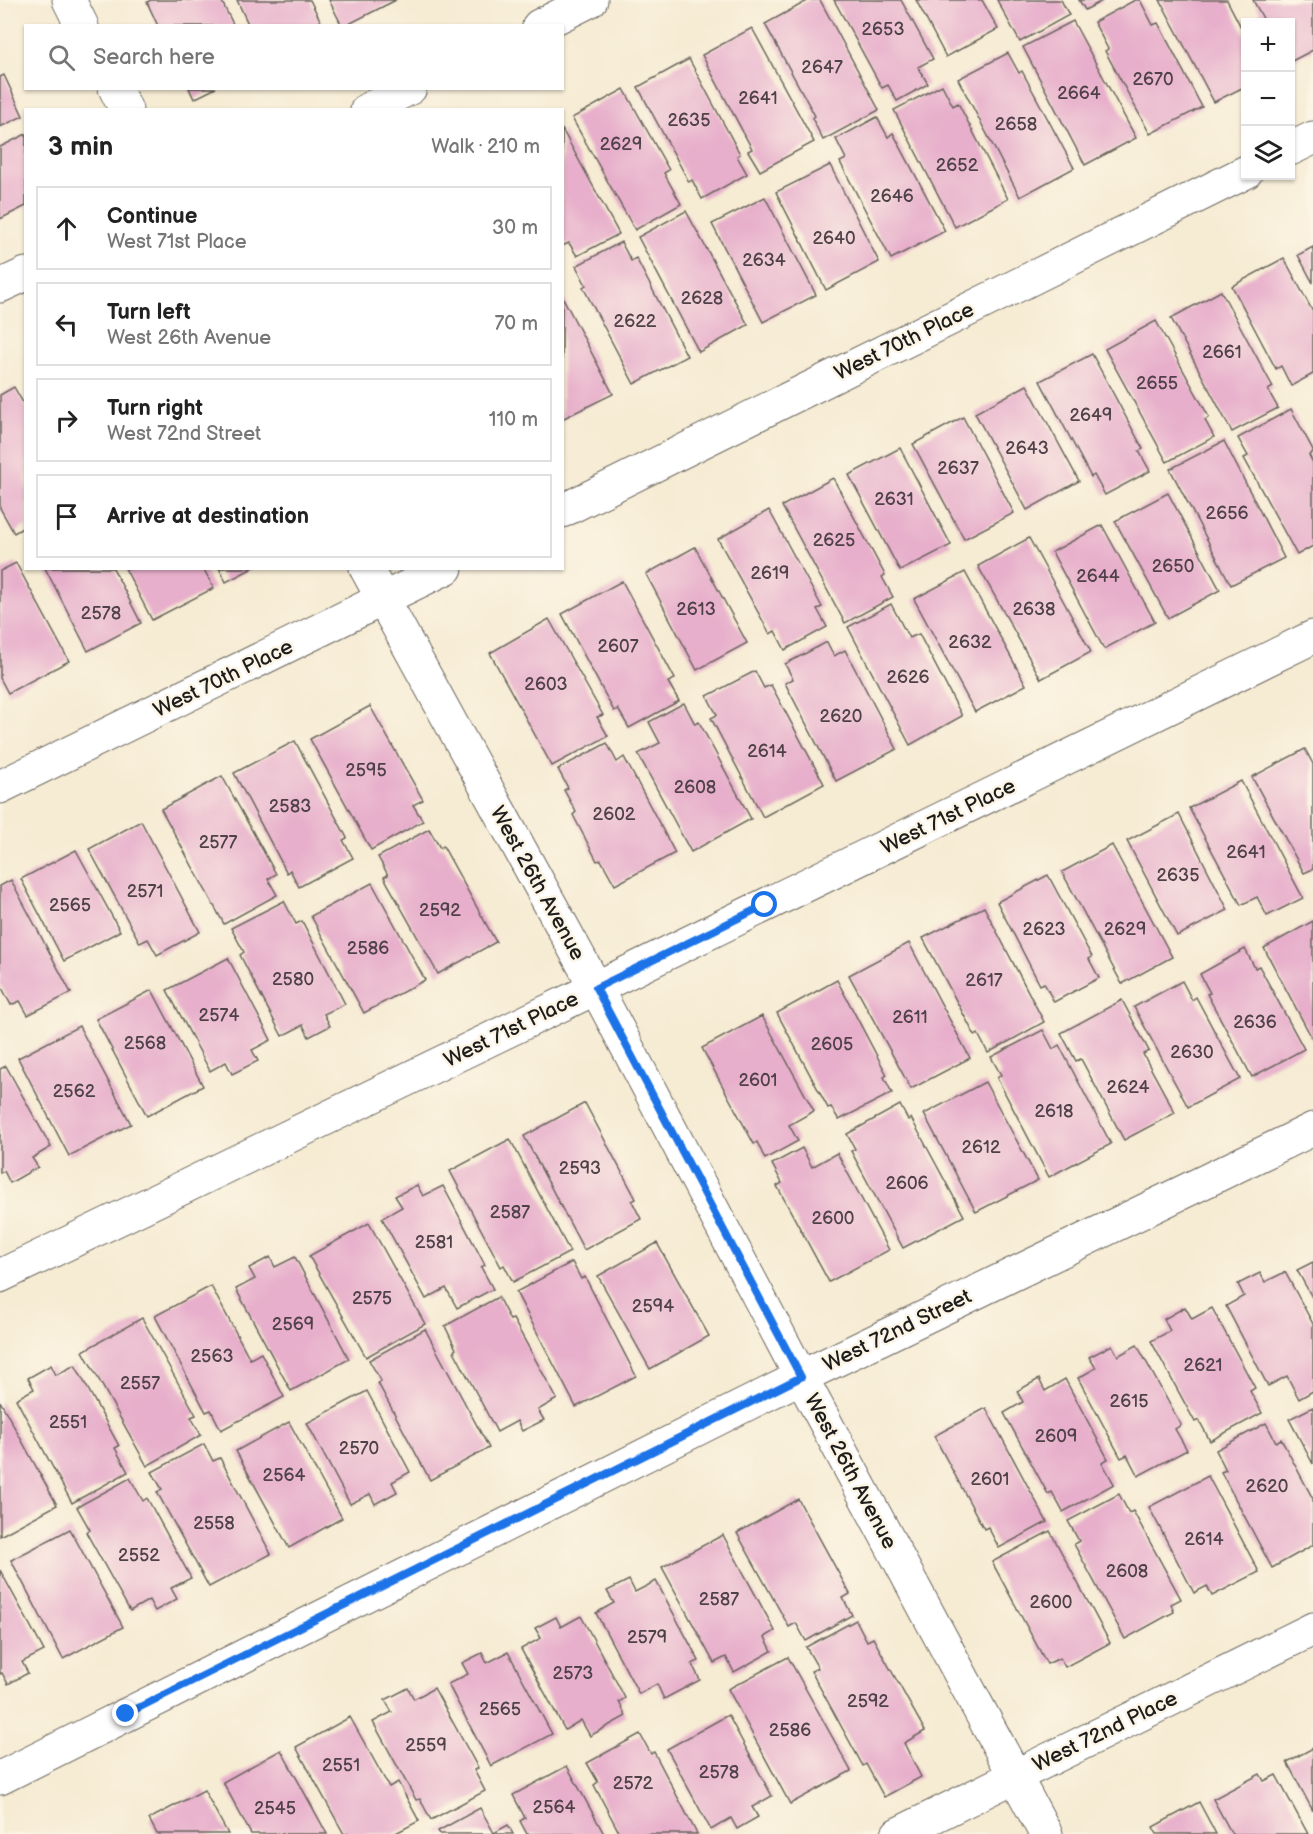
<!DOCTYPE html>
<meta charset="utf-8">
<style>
body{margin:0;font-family:"Balsamiq Sans",sans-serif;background:#f2f2f2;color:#222}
.controls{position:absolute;right:18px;top:18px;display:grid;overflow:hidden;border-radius:0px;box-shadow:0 2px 4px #0004}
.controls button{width:54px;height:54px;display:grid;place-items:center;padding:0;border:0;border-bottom:2px solid #e0e0e0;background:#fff;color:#222;font:30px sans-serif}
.stop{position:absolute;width:18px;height:18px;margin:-14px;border:4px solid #1a73e8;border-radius:50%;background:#fff}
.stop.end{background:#1a73e8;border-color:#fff;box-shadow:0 2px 6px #0008}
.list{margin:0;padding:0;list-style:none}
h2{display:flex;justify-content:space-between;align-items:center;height:78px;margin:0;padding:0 24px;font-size:26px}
h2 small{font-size:20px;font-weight:400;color:#767676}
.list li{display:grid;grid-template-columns:39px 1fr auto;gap:18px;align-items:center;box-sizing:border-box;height:84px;margin:0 12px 12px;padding:0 12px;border:2px solid #e0e0e0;border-radius:0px}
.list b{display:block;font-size:22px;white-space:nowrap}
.list p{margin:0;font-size:20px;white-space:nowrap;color:#767676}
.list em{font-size:20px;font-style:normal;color:#767676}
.icon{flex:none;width:33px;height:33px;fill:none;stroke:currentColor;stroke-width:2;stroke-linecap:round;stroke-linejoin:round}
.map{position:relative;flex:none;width:1313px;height:1834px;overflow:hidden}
.search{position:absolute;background:#fff;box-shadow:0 2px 4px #0004;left:24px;top:24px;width:540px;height:66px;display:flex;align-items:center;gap:15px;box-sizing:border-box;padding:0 21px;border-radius:0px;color:#767676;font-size:22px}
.panel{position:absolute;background:#fff;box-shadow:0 2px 4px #0004;left:24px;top:108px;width:540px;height:462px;border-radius:0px}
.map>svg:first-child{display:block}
.building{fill:#e7afcb}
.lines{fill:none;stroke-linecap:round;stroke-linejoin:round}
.minor-casing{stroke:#68645c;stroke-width:35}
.minor{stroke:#fff;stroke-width:33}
.route{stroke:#1a73e8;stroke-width:8}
.labels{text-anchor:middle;stroke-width:5;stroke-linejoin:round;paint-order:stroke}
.number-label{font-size:18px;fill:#4f4148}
.street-label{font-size:21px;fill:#1c1c1c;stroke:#fcf5e5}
</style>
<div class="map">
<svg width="1313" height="1834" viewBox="0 0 1313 1834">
<rect width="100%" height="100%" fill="#fcf5e5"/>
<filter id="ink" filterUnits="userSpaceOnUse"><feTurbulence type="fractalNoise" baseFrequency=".0167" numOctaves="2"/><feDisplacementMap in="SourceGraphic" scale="12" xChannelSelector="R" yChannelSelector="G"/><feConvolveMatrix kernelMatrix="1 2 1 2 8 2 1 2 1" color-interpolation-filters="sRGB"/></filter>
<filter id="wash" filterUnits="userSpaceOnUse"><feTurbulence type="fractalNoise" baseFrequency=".008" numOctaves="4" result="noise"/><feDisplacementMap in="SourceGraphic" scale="24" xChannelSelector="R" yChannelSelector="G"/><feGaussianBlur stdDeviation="1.35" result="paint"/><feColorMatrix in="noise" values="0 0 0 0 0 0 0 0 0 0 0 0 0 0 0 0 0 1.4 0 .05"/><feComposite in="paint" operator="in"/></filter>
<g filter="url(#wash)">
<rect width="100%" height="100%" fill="#f6ebd3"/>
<g id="blocks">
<!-- building -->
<g class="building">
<polygon points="151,0 221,0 234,26 158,26 147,2"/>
<polygon points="237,0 310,0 323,26 249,26"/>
<polygon points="329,0 396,0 345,26 342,26"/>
<polygon points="809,0 820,0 879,110 823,140 812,118 815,116 765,24"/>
<polygon points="834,0 901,0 933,59 918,67 928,84 897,101 888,85 882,88"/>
<polygon points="916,0 982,0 998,29 946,57"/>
<polygon points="997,0 1061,0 1069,15 1020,42"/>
<polygon points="1079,0 1104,0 1085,10"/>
<polygon points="1135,0 1140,0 1153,25 1158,23 1202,107 1150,134 1105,51 1108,49 1094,22"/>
<polygon points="1160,0 1227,0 1246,37 1246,86 1214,102"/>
<polygon points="1253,0 1313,0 1313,50 1290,62 1290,22 1265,22"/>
<polygon points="1073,21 1136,138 1085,165 1023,47"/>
<polygon points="752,28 814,142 760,171 748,151 752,149 702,55"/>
<polygon points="1008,53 1019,73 1022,71 1074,168 1020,197 958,79"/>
<polygon points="689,59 740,154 737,156 747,174 702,199 692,180 689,182 638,87"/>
<polygon points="4,75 23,116 0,127 0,77"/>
<polygon points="942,85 953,106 958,103 1008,199 955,227 894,110"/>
<polygon points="189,88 216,88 194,99"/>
<polygon points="624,89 669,170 664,173 681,204 635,230 572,118"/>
<polygon points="877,117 888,137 893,133 945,231 891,259 840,162 846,159 836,139"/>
<polygon points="562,129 619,234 577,256 569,243 562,246"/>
<polygon points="26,134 26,206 0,219 0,147"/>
<polygon points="830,165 879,262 826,290 776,192"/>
<polygon points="765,197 816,295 763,322 712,224"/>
<polygon points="686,211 748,325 699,352 638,237"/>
<polygon points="621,242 631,261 636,258 687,356 634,384 583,287 586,285 576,266"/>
<polygon points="1313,247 1313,283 1298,255"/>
<polygon points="1284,258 1313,312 1313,374 1291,386 1281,366 1276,369 1232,286"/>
<polygon points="1221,291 1273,387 1268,390 1278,408 1232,432 1171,318"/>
<polygon points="562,296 613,394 562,419"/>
<polygon points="1156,321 1209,417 1205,420 1214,437 1167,462 1105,349"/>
<polygon points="1092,354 1143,449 1139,451 1150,471 1105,495 1094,475 1091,477 1040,381"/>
<polygon points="1027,385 1079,481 1027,510 975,413"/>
<polygon points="14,387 26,408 26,526 14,533 0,508 0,395"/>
<polygon points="1291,409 1313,450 1313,452 1309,455 1313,463 1313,546 1297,555 1244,458 1248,456 1238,438"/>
<polygon points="963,417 1014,513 964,539 913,444"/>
<polygon points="1224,441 1284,558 1231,585 1170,469"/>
<polygon points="900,448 951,545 900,571 849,475"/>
<polygon points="833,478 885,575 882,577 893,597 845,623 782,506"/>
<polygon points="1168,493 1220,590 1168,618 1115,521"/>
<polygon points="769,510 822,607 817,609 827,627 785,650 775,631 770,634 718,539"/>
<polygon points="1102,525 1155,622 1104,649 1052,552"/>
<polygon points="1029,538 1091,652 1041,679 978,566"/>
<polygon points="695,547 747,643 697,670 646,574"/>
<polygon points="16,563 69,661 8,693 0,678 0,571"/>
<polygon points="45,568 113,568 141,623 88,651"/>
<polygon points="125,568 203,568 214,588 152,620"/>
<polygon points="219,568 253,568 226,582"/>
<polygon points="965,572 1026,685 975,712 914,599"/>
<polygon points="622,581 675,679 668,682 679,701 629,728 618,709 614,711 562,614"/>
<polygon points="891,604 909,638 919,634 962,716 910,745 848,627"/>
<polygon points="549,619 603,715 597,717 608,736 552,766 490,653"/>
<polygon points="827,642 834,656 845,650 897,749 836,781 785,683 793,679 785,664"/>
<polygon points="755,671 764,688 771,685 824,784 763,817 711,718 717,715 707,696"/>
<polygon points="684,703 695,724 699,722 751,819 691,852 638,754 660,743 649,722"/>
<polygon points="370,706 423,800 413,805 423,821 371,850 310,739"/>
<polygon points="295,741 347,838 343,840 353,858 299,887 290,870 287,873 234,773"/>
<polygon points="607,743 617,762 624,757 675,853 615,885 601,860 597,861 573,815 576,812 564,790 568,788 558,769"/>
<polygon points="1305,749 1313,764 1313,869 1304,873 1252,777"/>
<polygon points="222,776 276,874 268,879 277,895 224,924 161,809"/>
<polygon points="1241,781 1303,898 1267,916 1257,897 1241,905 1189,808"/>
<polygon points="1179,814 1228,910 1177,936 1127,841"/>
<polygon points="141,821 200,932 157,955 148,939 140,943 89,849"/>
<polygon points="429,829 440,848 443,846 496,942 438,974 384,877 388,875 378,857"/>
<polygon points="1112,845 1172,957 1122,984 1062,872"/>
<polygon points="76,850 120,931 64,961 21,879"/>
<polygon points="1048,875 1092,957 1089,959 1099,978 1054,1002 1044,983 1040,985 997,902"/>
<polygon points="11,880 71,993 28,1015 20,1001 11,1005 0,984 0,886"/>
<polygon points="372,883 425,980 364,1013 311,916"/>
<polygon points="284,901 296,924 302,921 345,1004 324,1014 330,1026 309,1037 303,1025 282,1036 240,955 244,952 231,928"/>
<polygon points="984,907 1044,1022 988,1053 978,1034 975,1036 923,938"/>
<polygon points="1313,921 1313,1040 1264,948"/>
<polygon points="909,943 970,1058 911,1089 849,975"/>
<polygon points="1245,949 1255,968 1259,966 1304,1049 1252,1077 1207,994 1210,993 1200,974"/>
<polygon points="228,958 271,1040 252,1050 258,1061 232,1074 226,1062 210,1071 167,990"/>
<polygon points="837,980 887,1075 884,1077 892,1093 839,1120 831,1107 828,1108 777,1013"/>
<polygon points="1182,981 1192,1000 1196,997 1240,1079 1188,1107 1134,1007"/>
<polygon points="152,990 203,1086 147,1116 96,1019"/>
<polygon points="1122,1000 1149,1051 1143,1054 1175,1113 1124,1140 1081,1059 1076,1061 1061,1033"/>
<polygon points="762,1016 814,1111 789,1125 798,1141 765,1159 757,1142 754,1144 702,1048"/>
<polygon points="79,1026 131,1124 69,1156 18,1058"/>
<polygon points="1043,1030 1053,1049 1059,1045 1111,1144 1049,1177 997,1078 1001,1075 991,1057"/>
<polygon points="6,1066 51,1147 32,1158 38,1167 10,1183 4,1171 0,1173 0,1069"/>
<polygon points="985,1082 1038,1180 976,1212 924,1114"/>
<polygon points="585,1103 636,1199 632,1201 641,1219 584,1250 524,1136"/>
<polygon points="900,1105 908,1120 911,1118 964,1216 903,1248 851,1151 855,1149 847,1134"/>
<polygon points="510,1139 570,1252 513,1282 504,1265 501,1267 450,1171"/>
<polygon points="802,1148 812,1167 837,1153 889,1250 829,1282 777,1186 782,1183 772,1164"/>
<polygon points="417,1185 423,1196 443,1186 485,1265 481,1267 493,1289 457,1308 446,1288 426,1299 382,1218 402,1207 395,1196"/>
<polygon points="369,1223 425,1324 366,1357 309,1256"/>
<polygon points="657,1243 709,1336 650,1369 598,1276"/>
<polygon points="270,1257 275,1267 295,1257 349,1359 291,1391 236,1289 255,1279 249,1268"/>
<polygon points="572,1262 581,1279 585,1277 636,1376 576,1407 516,1292"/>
<polygon points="1313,1262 1313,1299 1297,1270"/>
<polygon points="1285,1272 1313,1324 1313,1391 1299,1399 1287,1376 1268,1386 1226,1306 1244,1296 1238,1284 1260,1273 1265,1282"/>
<polygon points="211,1286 250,1359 261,1353 284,1397 221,1430 211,1410 206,1412 155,1316"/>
<polygon points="498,1297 510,1320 513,1319 557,1399 538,1410 544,1420 522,1431 517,1421 497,1432 454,1351 456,1349 445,1326"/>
<polygon points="1185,1307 1192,1319 1212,1308 1255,1388 1250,1391 1262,1413 1210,1441 1199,1420 1195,1422 1151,1341 1170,1331 1164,1319"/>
<polygon points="142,1318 196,1415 191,1417 201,1435 147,1466 83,1351"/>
<polygon points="425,1329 489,1448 430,1480 378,1383 381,1381 369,1360"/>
<polygon points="1112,1345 1118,1356 1137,1345 1181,1425 1175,1429 1187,1450 1138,1476 1127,1455 1121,1458 1078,1378 1096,1368 1089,1357"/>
<polygon points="51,1365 56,1375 75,1365 119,1446 115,1448 128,1472 72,1503 16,1399 34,1389 28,1378"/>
<polygon points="1039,1379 1045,1391 1065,1379 1108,1459 1102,1462 1114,1484 1063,1512 1052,1492 1048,1494 1004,1413 1023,1402 1017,1391"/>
<polygon points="367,1391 410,1472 392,1482 397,1492 375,1504 370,1494 350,1504 307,1423"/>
<polygon points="0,1401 57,1505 0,1536"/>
<polygon points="1313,1407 1313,1464 1289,1419"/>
<polygon points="986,1408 1047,1522 999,1548 988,1527 984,1529 934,1436"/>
<polygon points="289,1422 342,1518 289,1548 236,1451"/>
<polygon points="1266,1423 1276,1442 1281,1439 1313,1499 1313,1545 1272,1568 1221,1472 1226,1470 1216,1450"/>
<polygon points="204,1444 213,1461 220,1458 271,1554 209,1587 157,1492 162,1489 152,1472"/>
<polygon points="1208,1476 1259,1572 1212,1596 1207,1586 1194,1593 1149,1507"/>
<polygon points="130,1478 143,1501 147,1498 191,1578 171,1588 177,1599 155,1611 149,1600 130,1611 86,1532 90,1530 77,1507"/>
<polygon points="1119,1494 1129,1513 1133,1511 1181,1599 1171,1604 1174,1612 1125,1639 1074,1544 1079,1541 1068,1521"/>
<polygon points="798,1499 850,1594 843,1598 852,1615 806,1641 796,1623 789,1627 737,1533"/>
<polygon points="70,1529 123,1627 63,1659 11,1560"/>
<polygon points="1050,1531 1110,1643 1065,1667 1060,1658 1047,1664 992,1562"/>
<polygon points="723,1535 775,1631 765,1637 772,1651 734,1672 726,1657 714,1663 662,1567"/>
<polygon points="0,1570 44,1651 22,1662 28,1673 8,1684 2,1673 0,1674"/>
<polygon points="629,1580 635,1592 656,1581 699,1661 692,1664 700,1680 664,1699 657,1684 639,1694 596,1613 614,1603 607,1591"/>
<polygon points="581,1616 625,1698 619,1702 626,1716 590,1736 581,1720 565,1730 521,1649 541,1638 535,1628 556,1617 561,1627"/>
<polygon points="856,1620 867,1641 873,1638 925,1731 904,1743 921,1777 884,1797 866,1764 863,1766 811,1671 818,1668 806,1647"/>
<polygon points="508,1652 552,1734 491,1766 448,1684 468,1674 462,1663 482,1653 487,1663"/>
<polygon points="788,1657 851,1771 790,1804 728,1689"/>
<polygon points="408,1688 414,1699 434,1688 478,1768 474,1770 485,1791 431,1820 420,1799 416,1800 373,1722 392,1712 385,1700"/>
<polygon points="728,1715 772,1796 752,1807 758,1817 737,1829 731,1818 711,1830 667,1749"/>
<polygon points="350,1717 389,1787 398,1782 419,1821 394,1834 344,1834 296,1747"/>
<polygon points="640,1734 651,1754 654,1752 697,1834 620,1834 594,1785 598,1782 587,1763"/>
<polygon points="1313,1748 1313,1811 1287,1762"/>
<polygon points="281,1750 327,1834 251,1834 223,1782"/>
<polygon points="567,1766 604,1834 527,1834 520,1821 525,1818 513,1795"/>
<polygon points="1260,1774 1264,1781 1276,1775 1308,1834 1232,1834 1213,1799"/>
<polygon points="204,1790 228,1834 157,1834 149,1819"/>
<polygon points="1199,1802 1216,1834 1157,1834 1153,1827"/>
<polygon points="480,1808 494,1833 508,1825 513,1834 440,1834 438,1831"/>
</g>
</g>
</g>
<g filter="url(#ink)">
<use href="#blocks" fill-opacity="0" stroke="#68645c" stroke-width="1.5"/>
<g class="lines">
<!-- minor casing -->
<g class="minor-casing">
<g id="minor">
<polyline points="69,0 82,26"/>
<polyline points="539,26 591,0"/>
<polyline points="115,88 126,110"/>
<polyline points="367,110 410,88"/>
<polyline points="1290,149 1313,138"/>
<polyline points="0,286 26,274"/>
<polyline points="562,511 1246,172"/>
<polyline points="366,568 596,988 801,1377 1046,1834"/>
<polyline points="0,787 446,568"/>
<polyline points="0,1276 596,988 1313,637"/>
<polyline points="0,1778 801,1377 1313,1129"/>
<polyline points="898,1834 1313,1629"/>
</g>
</g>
<!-- minor -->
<use href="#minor" class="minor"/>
</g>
</g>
<g class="lines" filter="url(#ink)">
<!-- route -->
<polyline class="route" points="126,1714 801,1377 596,988 765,905"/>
</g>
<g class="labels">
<!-- number labels -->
<g class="number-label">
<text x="883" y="35">2653</text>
<text x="822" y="73">2647</text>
<text x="1153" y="85">2670</text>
<text x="1079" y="99">2664</text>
<text x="758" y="104">2641</text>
<text x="689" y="126">2635</text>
<text x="1016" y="130">2658</text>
<text x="621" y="150">2629</text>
<text x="957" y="171">2652</text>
<text x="892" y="202">2646</text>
<text x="834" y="244">2640</text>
<text x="764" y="266">2634</text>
<text x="702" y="304">2628</text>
<text x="635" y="327">2622</text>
<text x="1222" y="358">2661</text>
<text x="1157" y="389">2655</text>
<text x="1091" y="421">2649</text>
<text x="1027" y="454">2643</text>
<text x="958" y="474">2637</text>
<text x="894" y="505">2631</text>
<text x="1227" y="519">2656</text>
<text x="834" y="546">2625</text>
<text x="1173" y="572">2650</text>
<text x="770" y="579">2619</text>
<text x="1098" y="582">2644</text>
<text x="696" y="615">2613</text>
<text x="1034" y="615">2638</text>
<text x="101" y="619">2578</text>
<text x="970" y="648">2632</text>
<text x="618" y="652">2607</text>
<text x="908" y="683">2626</text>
<text x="546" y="690">2603</text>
<text x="841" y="722">2620</text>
<text x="767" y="757">2614</text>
<text x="366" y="776">2595</text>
<text x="695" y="793">2608</text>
<text x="290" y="812">2583</text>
<text x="614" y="820">2602</text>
<text x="218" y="848">2577</text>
<text x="1246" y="858">2641</text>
<text x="1178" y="881">2635</text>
<text x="145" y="897">2571</text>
<text x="70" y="911">2565</text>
<text x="440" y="916">2592</text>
<text x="1044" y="935">2623</text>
<text x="1125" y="935">2629</text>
<text x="368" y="954">2586</text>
<text x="293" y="985">2580</text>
<text x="984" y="986">2617</text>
<text x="219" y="1021">2574</text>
<text x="910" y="1023">2611</text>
<text x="1255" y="1028">2636</text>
<text x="145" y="1049">2568</text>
<text x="832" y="1050">2605</text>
<text x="1192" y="1058">2630</text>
<text x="758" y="1086">2601</text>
<text x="1128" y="1093">2624</text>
<text x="74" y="1097">2562</text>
<text x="1054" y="1117">2618</text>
<text x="981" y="1153">2612</text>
<text x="580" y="1174">2593</text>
<text x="907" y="1189">2606</text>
<text x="510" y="1218">2587</text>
<text x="833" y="1224">2600</text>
<text x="434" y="1248">2581</text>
<text x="372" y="1304">2575</text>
<text x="653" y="1312">2594</text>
<text x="293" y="1330">2569</text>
<text x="212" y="1362">2563</text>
<text x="1203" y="1371">2621</text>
<text x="140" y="1389">2557</text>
<text x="1129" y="1407">2615</text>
<text x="68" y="1428">2551</text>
<text x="1056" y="1442">2609</text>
<text x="359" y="1454">2570</text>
<text x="284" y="1481">2564</text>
<text x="990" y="1485">2601</text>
<text x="1267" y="1492">2620</text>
<text x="214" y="1529">2558</text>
<text x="1204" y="1545">2614</text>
<text x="139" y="1561">2552</text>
<text x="1127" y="1577">2608</text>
<text x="719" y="1605">2587</text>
<text x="1051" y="1608">2600</text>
<text x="647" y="1643">2579</text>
<text x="573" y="1679">2573</text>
<text x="868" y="1707">2592</text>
<text x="500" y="1715">2565</text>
<text x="790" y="1736">2586</text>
<text x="426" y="1751">2559</text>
<text x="341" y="1771">2551</text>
<text x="719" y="1778">2578</text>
<text x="633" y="1789">2572</text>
<text x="554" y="1813">2564</text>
<text x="275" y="1814">2545</text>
</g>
<!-- street labels -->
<g class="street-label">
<text transform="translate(904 341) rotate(-26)" y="7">West 70th Place</text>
<text transform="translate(223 678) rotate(-26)" y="7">West 70th Place</text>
<text transform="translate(948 816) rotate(-26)" y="7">West 71st Place</text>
<text transform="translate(538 883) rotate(61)" y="7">West 26th Avenue</text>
<text transform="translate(511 1029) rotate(-26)" y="7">West 71st Place</text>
<text transform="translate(897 1330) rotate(-26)" y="7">West 72nd Street</text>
<text transform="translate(851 1471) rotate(62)" y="7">West 26th Avenue</text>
<text transform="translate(1105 1731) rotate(-26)" y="7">West 72nd Place</text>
</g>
</g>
</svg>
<div class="controls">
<button>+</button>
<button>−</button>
<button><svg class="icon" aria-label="layers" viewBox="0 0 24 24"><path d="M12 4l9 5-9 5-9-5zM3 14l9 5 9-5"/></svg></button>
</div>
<div class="stop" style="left:765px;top:905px"></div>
<div class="stop end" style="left:126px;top:1714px"></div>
<div class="search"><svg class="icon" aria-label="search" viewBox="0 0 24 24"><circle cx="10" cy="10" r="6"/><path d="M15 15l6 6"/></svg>Search here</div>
<section class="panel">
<h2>3 min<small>Walk · 210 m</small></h2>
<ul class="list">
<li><svg class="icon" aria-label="ahead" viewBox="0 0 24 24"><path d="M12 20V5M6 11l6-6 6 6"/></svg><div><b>Continue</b><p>West 71st Place</p></div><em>30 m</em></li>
<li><svg class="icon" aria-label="left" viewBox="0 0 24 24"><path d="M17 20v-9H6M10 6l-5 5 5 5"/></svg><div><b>Turn left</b><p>West 26th Avenue</p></div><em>70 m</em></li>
<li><svg class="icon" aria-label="right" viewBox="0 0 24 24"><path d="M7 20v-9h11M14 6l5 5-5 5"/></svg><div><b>Turn right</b><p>West 72nd Street</p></div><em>110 m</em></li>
<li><svg class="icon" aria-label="arrive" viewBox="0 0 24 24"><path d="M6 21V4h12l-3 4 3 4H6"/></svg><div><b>Arrive at destination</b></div></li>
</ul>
</section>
</div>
